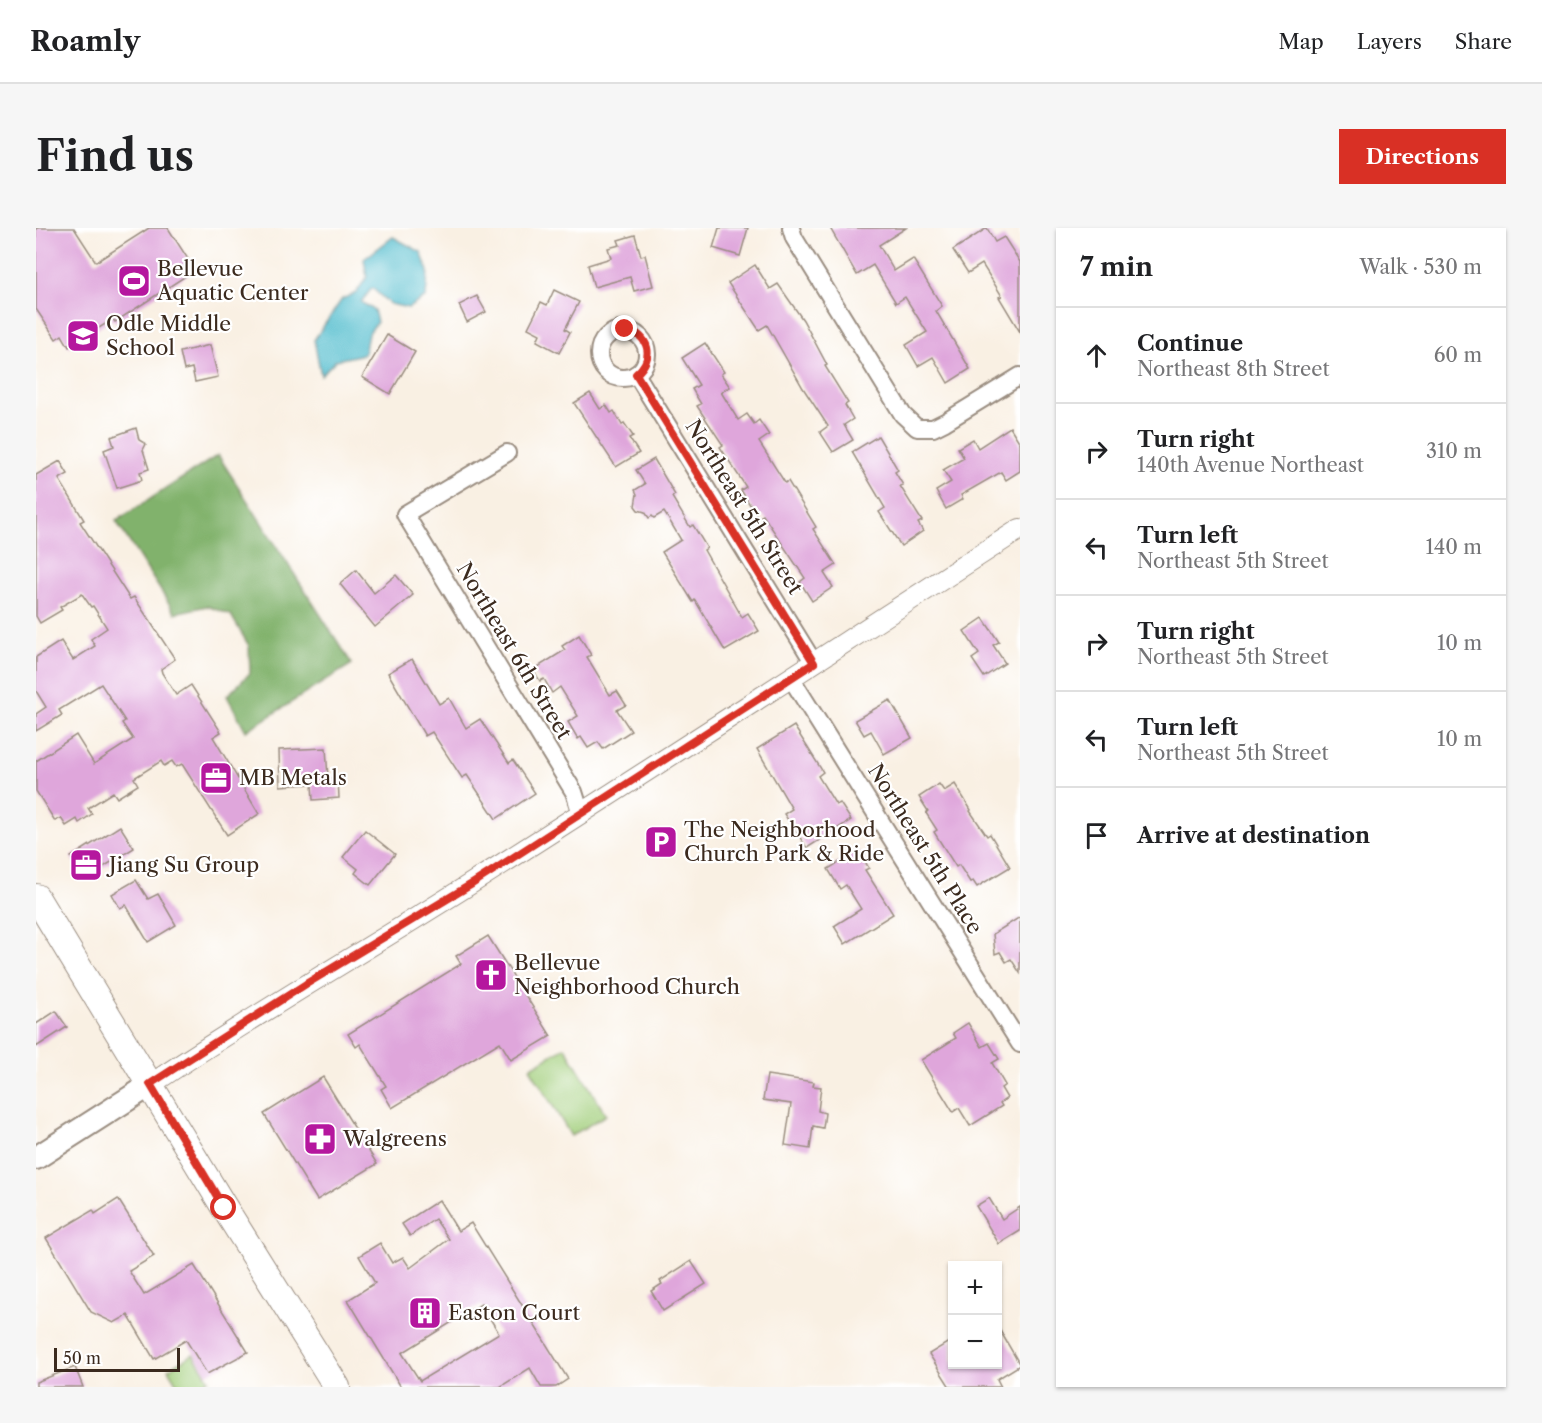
<!DOCTYPE html>
<meta charset="utf-8">
<style>
body{margin:0;font-family:"Libre Caslon Text",serif;background:#f6f6f6;color:#202124}
.controls{position:absolute;right:18px;bottom:18px;display:grid;overflow:hidden;border-radius:0px;box-shadow:0 2px 4px #0004}
.controls button{width:54px;height:54px;display:grid;place-items:center;padding:0;border:0;border-bottom:2px solid #e0e0e0;background:#fff;color:#202124;font:30px sans-serif}
.scale{position:absolute;left:18px;bottom:15px;width:126px;box-sizing:border-box;padding-left:6px;border:3px solid #3b2a1e;border-top:0;font-size:16px;line-height:21px;white-space:nowrap;color:#3b2a1e;-webkit-text-stroke:4px #fff;paint-order:stroke}
.stop{position:absolute;width:18px;height:18px;margin:-14px;border:4px solid #d93025;border-radius:50%;background:#fff}
.stop.end{background:#d93025;border-color:#fff;box-shadow:0 2px 6px #0008}
.list{margin:0;padding:0;list-style:none}
h2{display:flex;justify-content:space-between;align-items:center;height:78px;margin:0;padding:0 24px;font-size:26px}
h2 small{font-size:20px;font-weight:400;color:#757577}
.list li{display:grid;grid-template-columns:39px 1fr auto;gap:18px;align-items:center;box-sizing:border-box;height:96px;padding:0 24px;border-top:2px solid #e0e0e0}
.list b{display:block;font-size:22px;white-space:nowrap}
.list p{margin:0;font-size:20px;white-space:nowrap;color:#757577}
.list em{font-size:20px;font-style:normal;color:#757577}
.icon{flex:none;width:33px;height:33px;fill:none;stroke:currentColor;stroke-width:2;stroke-linecap:round;stroke-linejoin:round}
.map{position:relative;flex:none;width:984px;height:1159px;overflow:hidden;border-radius:0px}
header{display:flex;align-items:center;gap:36px;box-sizing:border-box;height:84px;padding:0 30px;background:#fff;border-bottom:2px solid #e0e0e0}
header strong{font-size:28px}
nav{display:flex;gap:33px;margin-inline-start:auto;font-size:21px}
.intro{display:flex;align-items:center;justify-content:space-between;box-sizing:border-box;height:144px;padding:0 36px}
h1{margin:0;font-size:42px}
.button{padding:15px 27px;border-radius:0px;background:#d93025;color:#fff;font-size:21px;font-weight:700}
main{display:flex;gap:36px;padding:0 36px}
aside{flex:1;background:#fff;border-radius:0px;box-shadow:0 2px 4px #0004}
.map>svg:first-child{display:block}
.green{fill:#a2cf7c;stroke:#6e7c4d;stroke-width:1.5}
.forest{fill:#81b26c;stroke:#5e6e45;stroke-width:1.5}
.water{fill:#52bdce;stroke:#467476;stroke-width:1.5}
.building{fill:#dfa6db;fill-rule:evenodd}
.lines{fill:none;stroke-linecap:round;stroke-linejoin:round}
.minor-casing{stroke:#9a8d80;stroke-width:20}
.tertiary-casing{stroke:#9a8d80;stroke-width:22}
.secondary-casing{stroke:#9a8d80;stroke-width:26}
.primary-casing{stroke:#9a8d80;stroke-width:28}
.minor{stroke:#fff;stroke-width:16}
.tertiary{stroke:#fff;stroke-width:20}
.secondary{stroke:#fff;stroke-width:22}
.primary{stroke:#fff;stroke-width:26}
.route{stroke:#d93025;stroke-width:8}
.labels{text-anchor:middle;stroke-width:4.5;stroke-linejoin:round;paint-order:stroke}
.poi-label{font-size:21px;fill:#3b2a1e;stroke:#fff;text-anchor:start}
.street-label{font-size:21px;fill:#3b2a1e;stroke:#fff}
</style>
<header>
<strong>Roamly</strong>
<nav><a>Map</a><a>Layers</a><a>Share</a></nav>
</header>
<div class="intro"><h1>Find us</h1><a class="button">Directions</a></div>
<main>
<div class="map">
<svg width="984" height="1159" viewBox="0 0 984 1159">
<rect width="100%" height="100%" fill="#fff"/>
<filter id="ink" filterUnits="userSpaceOnUse"><feTurbulence type="fractalNoise" baseFrequency=".0167" numOctaves="2"/><feDisplacementMap in="SourceGraphic" scale="12" xChannelSelector="R" yChannelSelector="G"/><feConvolveMatrix kernelMatrix="1 2 1 2 8 2 1 2 1" color-interpolation-filters="sRGB"/></filter>
<filter id="wash" filterUnits="userSpaceOnUse"><feTurbulence type="fractalNoise" baseFrequency=".008" numOctaves="4" result="noise"/><feDisplacementMap in="SourceGraphic" scale="24" xChannelSelector="R" yChannelSelector="G"/><feGaussianBlur stdDeviation="1.35" result="paint"/><feColorMatrix in="noise" values="0 0 0 0 0 0 0 0 0 0 0 0 0 0 0 0 0 1.4 0 .05"/><feComposite in="paint" operator="in"/></filter>
<g filter="url(#wash)">
<rect width="100%" height="100%" fill="#f9f0e3"/>
<!-- green -->
<g class="green">
<polygon points="529,819 570,887 535,908 494,840"/>
<polygon points="157,1126 173,1151 160,1159 143,1159 132,1141"/>
</g>
<!-- forest -->
<polygon class="forest" points="182,227 316,436 210,503 191,468 214,445 213,418 195,387 171,378 139,385 80,293"/>
<!-- water -->
<polygon class="water" points="357,9 385,24 392,43 390,69 372,80 354,76 336,60 325,74 338,82 341,94 332,106 328,126 300,132 285,147 278,112 306,71 320,65 331,49 328,31"/>
<g id="blocks">
<!-- building -->
<g class="building">
<polygon points="0,0 38,0 60,34 113,0 132,0 159,42 79,94 77,91 33,119 26,107 20,111 0,81"/>
<polygon points="683,0 712,0 704,28 677,20"/>
<polygon points="794,0 870,0 843,17 858,43 877,31 906,78 900,83 934,141 912,155 897,129 882,138 870,117 891,104 869,69 860,75 837,37 821,47"/>
<polygon points="951,0 959,14 968,9 984,34 984,104 963,69 966,68 946,36 932,45 917,22"/>
<polygon points="599,7 605,28 609,27 617,58 598,63 594,49 558,59 552,37 575,30 572,20 584,17 582,12"/>
<polygon points="719,37 734,61 742,56 767,92 791,137 789,138 812,175 809,177 817,191 808,197 817,212 797,224 784,204 792,198 767,160 731,97 723,102 692,55"/>
<polygon points="518,62 543,74 529,101 534,104 523,125 501,113 504,106 492,100 505,74 511,77"/>
<polygon points="441,68 450,84 431,94 423,77"/>
<polygon points="351,107 379,124 354,166 326,149"/>
<polygon points="669,115 688,144 685,146 694,159 685,164 702,192 711,186 718,196 723,192 733,207 723,214 749,255 752,253 780,299 777,301 800,337 788,345 797,359 776,373 764,354 769,350 727,287 722,290 705,262 710,259 684,219 687,217 661,178 665,176 656,161 663,157 646,130"/>
<polygon points="174,117 182,149 159,154 156,140 148,142 144,124"/>
<polygon points="554,165 564,181 570,177 575,185 578,183 586,197 588,195 597,208 593,210 603,225 580,239 538,175"/>
<polygon points="974,199 984,215 984,243 970,252 965,244 925,267 927,271 910,281 900,263 915,254 907,242 928,230 922,220 937,211 942,220"/>
<polygon points="100,200 103,212 110,216 107,222 113,241 104,244 106,252 81,260 68,222 78,218 75,209"/>
<polygon points="842,208 862,242 859,244 867,257 864,258 886,293 882,295 887,303 865,318 843,284 849,280 816,224"/>
<polygon points="618,231 639,267 636,269 654,299 657,297 671,320 668,322 706,389 712,385 723,403 689,423 659,372 657,374 626,324 645,312 635,295 628,284 618,290 616,288 613,290 609,284 602,282 599,278 601,266 599,262 609,256 600,242"/>
<polygon points="24,233 32,246 23,251 48,292 44,294 94,371 98,369 139,431 125,441 126,445 140,467 155,457 185,504 177,509 223,586 191,607 146,536 140,539 136,533 128,538 125,533 98,550 102,557 81,570 77,564 52,580 56,586 43,595 41,591 30,598 25,590 19,593 0,563 0,533 40,507 58,536 97,511 86,495 89,493 65,456 23,482 26,487 0,503 0,486 10,479 0,463 0,429 25,413 37,432 59,418 55,411 71,400 57,378 55,379 46,366 24,379 26,382 4,395 0,388 0,247"/>
<polygon points="320,342 338,365 360,347 377,367 339,399 304,356"/>
<polygon points="947,390 963,414 957,417 969,435 948,449 936,431 943,426 928,403"/>
<polygon points="543,407 555,427 551,429 574,467 581,463 590,477 581,482 595,503 567,521 562,514 552,520 545,509 542,511 532,494 542,488 524,459 516,465 508,451 504,453 497,442 529,422 526,418"/>
<polygon points="376,431 403,476 413,470 430,500 444,491 473,535 477,532 499,565 460,591 431,547 426,550 396,504 389,508 352,445"/>
<polygon points="854,472 876,510 848,526 835,503 828,507 819,492"/>
<polygon points="758,498 787,544 782,548 800,577 804,575 815,592 771,620 748,586 756,581 721,521"/>
<polygon points="290,520 292,550 302,550 303,570 277,572 276,556 244,558 243,522"/>
<polygon points="903,556 908,563 919,556 935,582 934,583 951,608 954,606 974,639 941,659 937,653 934,654 923,637 920,639 898,604 901,602 890,585 892,583 883,569"/>
<polygon points="84,598 98,620 48,651 35,629"/>
<polygon points="329,602 359,626 334,657 319,645 322,641 307,629"/>
<polygon points="822,623 833,640 829,642 857,686 809,716 798,698 825,681 810,657 804,661 792,641"/>
<polygon points="100,652 112,671 122,666 140,697 112,714 90,677 84,680 76,666"/>
<polygon points="984,689 984,745 975,731 970,734 964,724 959,726 957,706"/>
<polygon points="452,708 515,808 475,832 464,814 356,880 345,861 350,858 324,816 320,819 312,806 425,736 420,728"/>
<polygon points="20,783 31,799 0,819 0,796"/>
<polygon points="932,795 946,819 953,815 963,831 956,835 969,857 965,860 971,870 964,875 966,878 934,898 923,880 917,884 885,832 920,810 917,805"/>
<polygon points="731,847 778,854 777,858 785,859 782,883 789,885 787,900 777,898 774,921 749,917 755,876 727,872"/>
<polygon points="287,849 341,936 281,972 228,886"/>
<polygon points="953,970 966,991 984,979 984,1003 963,1016 940,978"/>
<polygon points="82,971 118,1028 93,1043 108,1067 158,1037 212,1124 171,1146 150,1112 118,1131 92,1087 78,1095 55,1084 10,1010 57,982 59,986"/>
<path d="M403,972l19,31 13,-8 97,156 -12,8h-15l-11,-19 -30,19h-99l-53,-87 27,-17 -16,-27 21,-13 12,20 11,-6 7,11 39,-29 -14,-20 -25,17 -8,-12zM445,1076l18,29 -79,48 -18,-28z"/>
<polygon points="655,1033 670,1056 627,1083 615,1063 626,1056 624,1053"/>
<polygon points="962,1099 984,1137 961,1151 965,1159 914,1159 893,1126 916,1112 916,1137 962,1137"/>
<polygon points="39,1139 47,1159 0,1159 0,1154"/>
</g>
</g>
</g>
<g filter="url(#ink)">
<use href="#blocks" fill-opacity="0" stroke="#9a8d80" stroke-width="1.5"/>
<g class="lines">
<!-- minor casing -->
<g class="minor-casing">
<g id="minor">
<polyline points="755,0 758,10 867,187 881,200 897,200 909,194 984,148"/>
<circle cx="587" cy="126" r="24"/>
<polyline points="600,146 778,435"/>
<polyline points="471,225 369,286 538,564 545,586"/>
<polyline points="755,450 984,816"/>
</g>
</g>
<!-- tertiary casing -->
<g class="tertiary-casing">
<path id="tertiary" d="M114,857c106,-72 217,-135 325,-204 183,-116 364,-235 545,-352"/>
</g>
<!-- secondary casing -->
<g class="secondary-casing">
<polyline id="secondary" points="0,930 114,857"/>
</g>
<!-- primary casing -->
<g class="primary-casing">
<polyline id="primary" points="0,669 188,979 301,1159"/>
</g>
<!-- minor -->
<use href="#minor" class="minor"/>
<!-- tertiary -->
<use href="#tertiary" class="tertiary"/>
<!-- secondary -->
<use href="#secondary" class="secondary"/>
<!-- primary -->
<use href="#primary" class="primary"/>
</g>
</g>
<g class="lines" filter="url(#ink)">
<!-- route -->
<path class="route" d="M188,980l-74,-124 156,-100 166,-100 342,-221 -178,-289c19,-16 14,-39 -11,-45"/>
</g>
<!-- icons -->
<defs>
<g id="stadium-square" transform="scale(1.725)"><rect x="-9" y="-9" width="18" height="18" rx="4" fill="#b5179e" stroke="#fff"/><path d="M0-5a6.5 5 0 1 0 0 10a6.5 5 0 1 0 0-10ZM-3.5-1.8h7v3.6h-7Z" fill="#fff"/></g>
<g id="school-square" transform="scale(1.725)"><rect x="-9" y="-9" width="18" height="18" rx="4" fill="#b5179e" stroke="#fff"/><path d="M0-5L7-2L0 1L-7-2ZM-4 1L0 2.5L4 1V4Q0 6-4 4Z" fill="#fff"/></g>
<g id="office-square" transform="scale(1.725)"><rect x="-9" y="-9" width="18" height="18" rx="4" fill="#b5179e" stroke="#fff"/><path d="M-6-3h4V-5.5h4V-3h4V5H-6ZM-1-4.5V-3h2v-1.5ZM-6 0V1H6V0Z" fill="#fff"/></g>
<g id="parking-square" transform="scale(1.725)"><rect x="-9" y="-9" width="18" height="18" rx="4" fill="#b5179e" stroke="#fff"/><path d="M-3.5-5.5H1a3.5 3.5 0 0 1 0 7H-1V5.5H-3.5ZM-1-3.4V-.6H.8a1.4 1.4 0 0 0 0-2.8Z" fill="#fff"/></g>
<g id="church-square" transform="scale(1.725)"><rect x="-9" y="-9" width="18" height="18" rx="4" fill="#b5179e" stroke="#fff"/><path d="M-1.2-6h2.4v3.5h3.3v2.4h-3.3V6h-2.4V-.1h-3.3v-2.4h3.3Z" fill="#fff"/></g>
<g id="pharmacy-square" transform="scale(1.725)"><rect x="-9" y="-9" width="18" height="18" rx="4" fill="#b5179e" stroke="#fff"/><path d="M-2-6h4v4h4v4h-4v4h-4v-4h-4v-4h4Z" fill="#fff"/></g>
<g id="building-square" transform="scale(1.725)"><rect x="-9" y="-9" width="18" height="18" rx="4" fill="#b5179e" stroke="#fff"/><path d="M-4-6H4V6H1V3H-1V6H-4ZM-2.5-4.3h1.7v1.8h-1.7ZM.8-4.3h1.7v1.8H.8ZM-2.5-1h1.7V.8h-1.7ZM.8-1h1.7V.8H.8Z" fill="#fff"/></g>
</defs>
<g fill-rule="evenodd">
<use href="#stadium-square" x="98" y="53"/>
<use href="#school-square" x="47" y="108"/>
<use href="#office-square" x="180" y="550"/>
<use href="#parking-square" x="625" y="614"/>
<use href="#office-square" x="50" y="637"/>
<use href="#church-square" x="455" y="747"/>
<use href="#pharmacy-square" x="284" y="911"/>
<use href="#building-square" x="389" y="1085"/>
</g>
<g class="labels">
<!-- poi labels -->
<g class="poi-label">
<text x="121" y="48">Bellevue<tspan x="121" dy="24">Aquatic Center</tspan></text>
<text x="70" y="103">Odle Middle<tspan x="70" dy="24">School</tspan></text>
<text x="203" y="557">MB Metals</text>
<text x="648" y="609">The Neighborhood<tspan x="648" dy="24">Church Park &amp; Ride</tspan></text>
<text x="73" y="644">Jiang Su Group</text>
<text x="478" y="742">Bellevue<tspan x="478" dy="24">Neighborhood Church</tspan></text>
<text x="307" y="918">Walgreens</text>
<text x="412" y="1092">Easton Court</text>
</g>
<!-- street labels -->
<g class="street-label">
<text transform="translate(708 279) rotate(58)" y="7">Northeast 5th Street</text>
<text transform="translate(478 423) rotate(59)" y="7">Northeast 6th Street</text>
<text transform="translate(889 621) rotate(58)" y="7">Northeast 5th Place</text>
</g>
</g>
</svg>
<div class="controls">
<button>+</button>
<button>−</button>
</div>
<div class="scale">50 m</div>
<div class="stop" style="left:188px;top:980px"></div>
<div class="stop end" style="left:589px;top:101px"></div>
</div>
<aside>
<h2>7 min<small>Walk · 530 m</small></h2>
<ul class="list">
<li><svg class="icon" aria-label="ahead" viewBox="0 0 24 24"><path d="M12 20V5M6 11l6-6 6 6"/></svg><div><b>Continue</b><p>Northeast 8th Street</p></div><em>60 m</em></li>
<li><svg class="icon" aria-label="right" viewBox="0 0 24 24"><path d="M7 20v-9h11M14 6l5 5-5 5"/></svg><div><b>Turn right</b><p>140th Avenue Northeast</p></div><em>310 m</em></li>
<li><svg class="icon" aria-label="left" viewBox="0 0 24 24"><path d="M17 20v-9H6M10 6l-5 5 5 5"/></svg><div><b>Turn left</b><p>Northeast 5th Street</p></div><em>140 m</em></li>
<li><svg class="icon" aria-label="right" viewBox="0 0 24 24"><path d="M7 20v-9h11M14 6l5 5-5 5"/></svg><div><b>Turn right</b><p>Northeast 5th Street</p></div><em>10 m</em></li>
<li><svg class="icon" aria-label="left" viewBox="0 0 24 24"><path d="M17 20v-9H6M10 6l-5 5 5 5"/></svg><div><b>Turn left</b><p>Northeast 5th Street</p></div><em>10 m</em></li>
<li><svg class="icon" aria-label="arrive" viewBox="0 0 24 24"><path d="M6 21V4h12l-3 4 3 4H6"/></svg><div><b>Arrive at destination</b></div></li>
</ul>
</aside>
</main>
